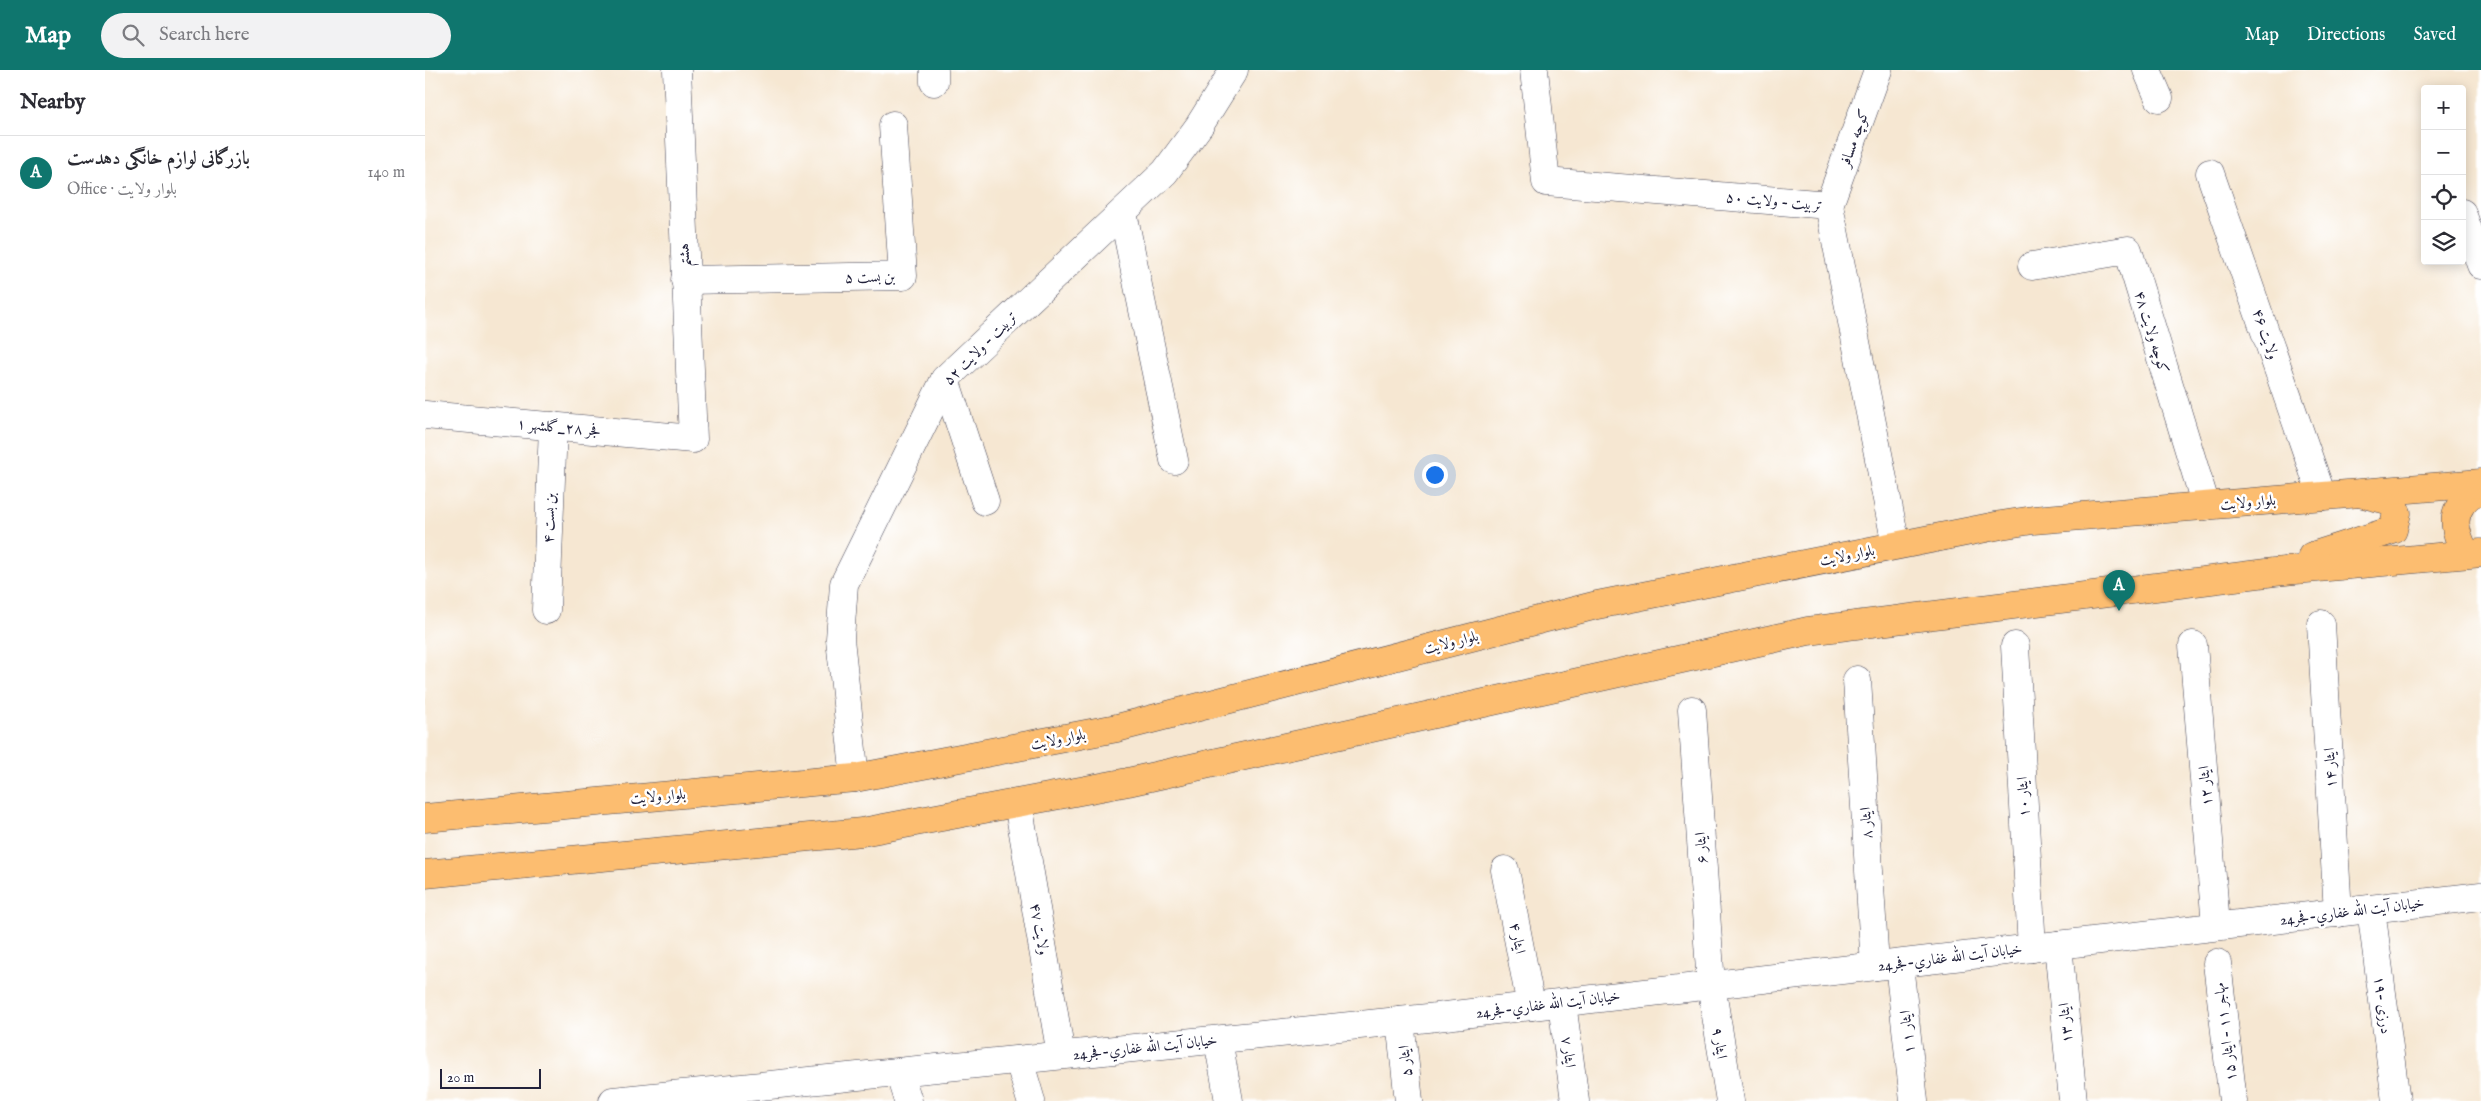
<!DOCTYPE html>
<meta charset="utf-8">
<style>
body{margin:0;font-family:"IM FELL English",Amiri,serif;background:#f2f2f3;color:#2b2b33}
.controls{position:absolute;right:15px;top:15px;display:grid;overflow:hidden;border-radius:5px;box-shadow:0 2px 12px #0003}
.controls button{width:45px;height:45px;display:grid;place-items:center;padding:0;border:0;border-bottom:1px solid #e1e1e2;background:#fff;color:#2b2b33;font:25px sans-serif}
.scale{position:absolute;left:15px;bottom:12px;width:101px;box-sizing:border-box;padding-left:5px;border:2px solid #22223b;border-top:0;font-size:14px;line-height:18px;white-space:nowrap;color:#22223b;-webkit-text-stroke:4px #fff;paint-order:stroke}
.you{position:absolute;left:1009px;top:404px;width:18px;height:18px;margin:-12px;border:4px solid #fff;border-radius:50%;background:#1a73e8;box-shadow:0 0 0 8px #1a73e833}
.badge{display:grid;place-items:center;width:32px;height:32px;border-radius:50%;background:#0f766e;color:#fff;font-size:16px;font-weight:700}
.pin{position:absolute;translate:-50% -41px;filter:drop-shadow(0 1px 2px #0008)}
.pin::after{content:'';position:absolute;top:26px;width:18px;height:15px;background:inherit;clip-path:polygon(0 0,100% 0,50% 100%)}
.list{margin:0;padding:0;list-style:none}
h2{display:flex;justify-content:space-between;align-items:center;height:65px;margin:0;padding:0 20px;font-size:21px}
h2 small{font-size:16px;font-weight:400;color:#7c7c81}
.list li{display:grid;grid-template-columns:32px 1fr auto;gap:15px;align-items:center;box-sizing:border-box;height:75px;padding:0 20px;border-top:1px solid #e1e1e2}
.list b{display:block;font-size:19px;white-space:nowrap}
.list p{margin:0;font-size:16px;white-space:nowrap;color:#7c7c81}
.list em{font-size:16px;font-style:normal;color:#7c7c81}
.icon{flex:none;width:28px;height:28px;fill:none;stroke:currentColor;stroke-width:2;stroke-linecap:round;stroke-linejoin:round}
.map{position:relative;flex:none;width:2056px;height:1031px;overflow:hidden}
header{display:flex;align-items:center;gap:30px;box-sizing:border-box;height:70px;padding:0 25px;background:#0f766e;color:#fff}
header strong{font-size:24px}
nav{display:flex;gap:28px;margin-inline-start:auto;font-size:18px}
.search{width:350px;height:45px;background:#f2f2f3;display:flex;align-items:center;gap:12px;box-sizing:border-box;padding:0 18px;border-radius:28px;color:#7c7c81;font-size:19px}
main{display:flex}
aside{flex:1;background:#fff}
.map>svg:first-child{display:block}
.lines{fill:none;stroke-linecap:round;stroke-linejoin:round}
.street-casing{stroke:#424052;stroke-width:29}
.primary-casing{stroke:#424052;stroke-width:29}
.street{stroke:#fff;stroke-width:28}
.primary{stroke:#fcbd6f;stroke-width:28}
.labels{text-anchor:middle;stroke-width:5;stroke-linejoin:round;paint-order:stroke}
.street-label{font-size:15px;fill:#22223b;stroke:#fff}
</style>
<header>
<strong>Map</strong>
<div class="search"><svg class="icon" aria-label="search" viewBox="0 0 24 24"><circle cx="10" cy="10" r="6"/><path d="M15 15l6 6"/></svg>Search here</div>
<nav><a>Map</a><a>Directions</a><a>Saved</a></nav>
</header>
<main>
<aside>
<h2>Nearby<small></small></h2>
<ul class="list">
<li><span class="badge">A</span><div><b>بازرگانی لوازم خانگی دهدست</b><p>Office · بلوار ولایت</p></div><em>140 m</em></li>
</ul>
</aside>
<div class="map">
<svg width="2056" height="1031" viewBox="0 0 2056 1031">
<rect width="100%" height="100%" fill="#fff"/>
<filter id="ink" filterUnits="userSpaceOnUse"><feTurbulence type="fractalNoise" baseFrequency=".02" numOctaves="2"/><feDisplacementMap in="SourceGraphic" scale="10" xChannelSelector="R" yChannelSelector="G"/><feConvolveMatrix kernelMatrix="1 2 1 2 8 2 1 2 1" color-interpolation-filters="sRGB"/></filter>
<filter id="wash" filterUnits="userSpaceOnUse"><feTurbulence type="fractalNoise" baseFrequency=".0096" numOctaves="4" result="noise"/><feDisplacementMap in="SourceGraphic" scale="20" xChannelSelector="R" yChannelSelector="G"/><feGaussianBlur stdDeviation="1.12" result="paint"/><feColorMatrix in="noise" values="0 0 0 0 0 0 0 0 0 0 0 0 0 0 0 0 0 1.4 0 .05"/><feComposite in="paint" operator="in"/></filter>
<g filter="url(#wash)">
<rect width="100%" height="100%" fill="#f6e7d2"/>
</g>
<g filter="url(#ink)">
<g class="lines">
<!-- street casing -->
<g class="street-casing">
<g id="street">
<polyline points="509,0 509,12"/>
<polyline points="1109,0 1121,112 1404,135 1471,475"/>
<polyline points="1722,0 1734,28"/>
<polyline points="1785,103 1897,426"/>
<polyline points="1404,135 1453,0"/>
<polyline points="698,143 749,390"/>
<polyline points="2037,143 2056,195"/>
<polyline points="1607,196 1703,180 1781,436"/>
<polyline points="260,210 478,206 468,55"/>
<polyline points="520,309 560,431"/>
<polyline points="0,345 268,369 252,0"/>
<polyline points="121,540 128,356"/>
<polyline points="1896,554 1913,843"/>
<polyline points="1768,575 1791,856"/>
<polyline points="1590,576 1607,878"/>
<polyline points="1432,610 1450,896"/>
<polyline points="1267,640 1286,915 1305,1031"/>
<polyline points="430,708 415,569 419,514 520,309 740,102 774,56 809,0"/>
<polyline points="593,733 636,985"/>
<polyline points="1080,800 1106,936"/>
<polyline points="1946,839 1971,1031"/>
<polyline points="1633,875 1648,1031"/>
<polyline points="1792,893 1808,1031"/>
<polyline points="1474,894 1489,1031"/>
<polyline points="1137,933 1150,1031"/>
<polyline points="975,951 984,1031"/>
<polyline points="793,970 804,1031"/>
<polyline points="594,990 606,1031"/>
<polyline points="474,1002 483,1031"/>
<polyline points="188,1031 1003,948 2056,826"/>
</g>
</g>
<!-- primary casing -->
<g class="primary-casing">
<g id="primary">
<path d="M2040,484c-3,-9 -8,-18 -9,-27 -3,-16 10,-34 25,-36"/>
<polyline points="1887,486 1968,460 1972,443 1966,431 1938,424"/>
<polyline points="0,748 430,708 692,658 1172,535 1576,455 1608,450 2056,413"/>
<polyline points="0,804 437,762 703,712 1383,561 1849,502 2056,483"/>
</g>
</g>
<!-- street -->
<use href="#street" class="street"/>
<!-- primary -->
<use href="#primary" class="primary"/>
</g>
</g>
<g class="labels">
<!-- street labels -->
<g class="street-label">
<text transform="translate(1429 68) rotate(-70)" y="5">کوچه مسافر</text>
<text transform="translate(1349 131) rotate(5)" y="5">تربیت - ولایت ۵۰</text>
<text transform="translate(259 185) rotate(-92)" y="5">هشتم</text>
<text transform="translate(445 207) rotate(-1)" y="5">بن بست ۵</text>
<text transform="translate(1727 262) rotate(73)" y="5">کوچه ولایت ۴۸</text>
<text transform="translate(1841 264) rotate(71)" y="5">ولایت ۴۶</text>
<text transform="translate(555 278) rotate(-45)" y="5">تربیت - ولایت ۵۲</text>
<text transform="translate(134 357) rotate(5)" y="5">فجر ۲۸_گلشهر ۱</text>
<text transform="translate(1823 432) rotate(-5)" y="5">بلوار ولایت</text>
<text transform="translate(124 448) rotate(-88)" y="5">بن بست ۴</text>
<text transform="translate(1422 485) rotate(-11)" y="5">بلوار ولایت</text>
<text transform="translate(1026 572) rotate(-14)" y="5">بلوار ولایت</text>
<text transform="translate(633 669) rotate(-11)" y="5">بلوار ولایت</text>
<text transform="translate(1905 698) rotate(-93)" y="5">ایثار ۱۴</text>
<text transform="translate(1780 716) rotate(-95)" y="5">ایثار ۱۲</text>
<text transform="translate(233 726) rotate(-5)" y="5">بلوار ولایت</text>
<text transform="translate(1598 727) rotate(-93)" y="5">ایثار ۱۰</text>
<text transform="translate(1441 753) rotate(-94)" y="5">ایثار ۸</text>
<text transform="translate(1276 778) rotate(-94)" y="5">ایثار ۶</text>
<text transform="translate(1927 841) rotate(-7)" y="5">خيابان آيت الله غفاري-فجر24</text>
<text transform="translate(615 859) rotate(80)" y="5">ولایت ۴۷</text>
<text transform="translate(1093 868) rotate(79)" y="5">ایثار ۴</text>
<text transform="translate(1525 887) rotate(-7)" y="5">خيابان آيت الله غفاري-فجر24</text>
<text transform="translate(1123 934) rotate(-7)" y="5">خيابان آيت الله غفاري-فجر24</text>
<text transform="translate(1958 935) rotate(83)" y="5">۱۹- درزی</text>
<text transform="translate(1640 953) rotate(-95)" y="5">ایثار ۱۳</text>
<text transform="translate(1482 962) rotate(-96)" y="5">ایثار ۱ ۱</text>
<text transform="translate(1800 962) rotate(-97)" y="5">مهاجر ۱۱ - ایثار ۱۵</text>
<text transform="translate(1295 973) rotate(81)" y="5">ایثار ۹</text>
<text transform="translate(720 977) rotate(-6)" y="5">خيابان آيت الله غفاري-فجر24</text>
<text transform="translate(1144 982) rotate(83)" y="5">ایثار ۷</text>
<text transform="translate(980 991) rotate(-96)" y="5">ایثار ۵</text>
</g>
</g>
</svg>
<div class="controls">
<button>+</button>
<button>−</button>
<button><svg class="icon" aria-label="locate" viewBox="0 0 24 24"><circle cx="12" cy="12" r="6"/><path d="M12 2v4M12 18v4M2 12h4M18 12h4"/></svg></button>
<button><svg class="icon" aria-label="layers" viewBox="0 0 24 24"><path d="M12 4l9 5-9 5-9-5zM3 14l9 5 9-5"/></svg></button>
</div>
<div class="scale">20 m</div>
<div class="you"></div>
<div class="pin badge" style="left:1694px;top:541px">A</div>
</div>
</main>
